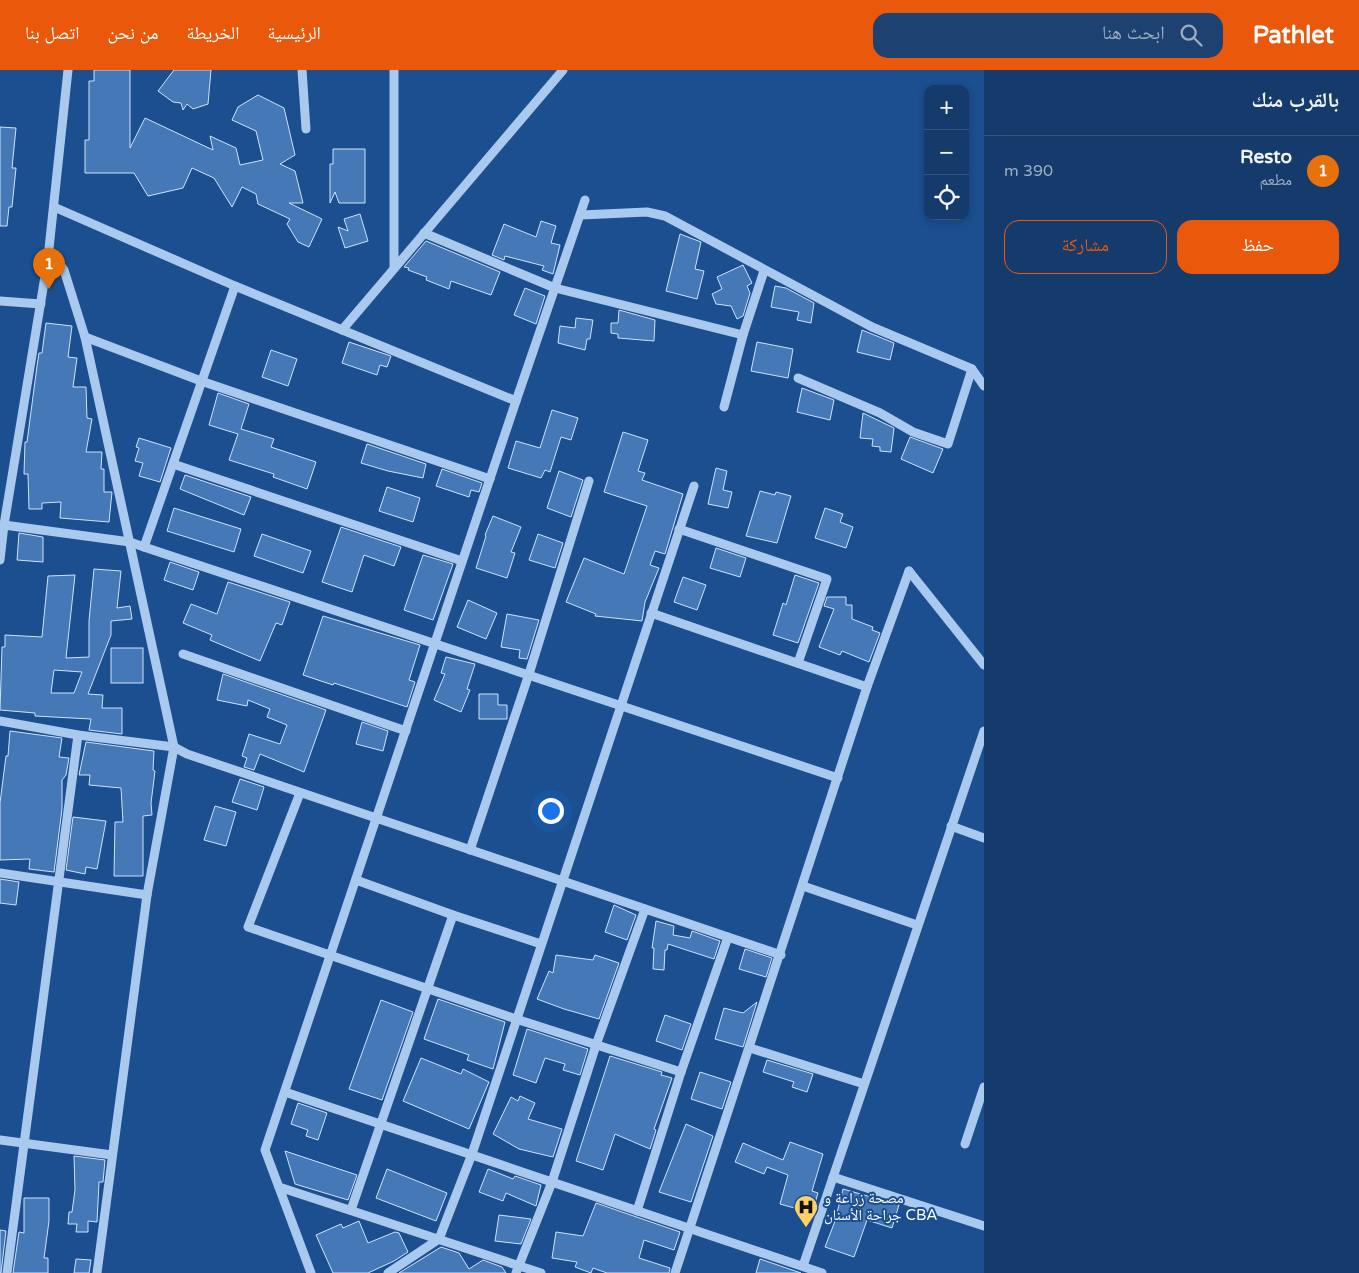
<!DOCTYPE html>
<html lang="ar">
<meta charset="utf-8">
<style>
body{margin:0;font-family:"Varela Round","Noto Naskh Arabic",sans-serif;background:#1d4271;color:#f1f3f6;direction:rtl}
.controls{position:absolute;right:15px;top:15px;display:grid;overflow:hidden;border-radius:10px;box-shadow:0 2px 8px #0003}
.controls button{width:45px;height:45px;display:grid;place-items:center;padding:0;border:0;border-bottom:1px solid #33557e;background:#143b6b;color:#f1f3f6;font:25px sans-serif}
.you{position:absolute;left:550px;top:740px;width:18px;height:18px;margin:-12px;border:4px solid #fff;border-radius:50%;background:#1a73e8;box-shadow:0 0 0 8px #1a73e833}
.badge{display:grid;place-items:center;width:32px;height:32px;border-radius:50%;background:#ea580c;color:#fff;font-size:16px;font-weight:700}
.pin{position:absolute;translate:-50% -41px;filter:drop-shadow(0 1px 2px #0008)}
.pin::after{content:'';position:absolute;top:26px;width:18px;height:15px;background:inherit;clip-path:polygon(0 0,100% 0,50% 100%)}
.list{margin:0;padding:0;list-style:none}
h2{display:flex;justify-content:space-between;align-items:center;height:65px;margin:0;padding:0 20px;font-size:21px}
h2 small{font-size:16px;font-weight:400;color:#9dadc1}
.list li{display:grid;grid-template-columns:32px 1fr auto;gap:15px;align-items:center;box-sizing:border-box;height:70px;padding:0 20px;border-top:1px solid #33557e}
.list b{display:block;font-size:19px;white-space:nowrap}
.list p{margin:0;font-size:16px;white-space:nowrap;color:#9dadc1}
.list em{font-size:16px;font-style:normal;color:#9dadc1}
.actions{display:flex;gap:10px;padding:15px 20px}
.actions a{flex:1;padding:11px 0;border:1px solid #ea580c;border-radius:15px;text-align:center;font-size:18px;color:#ea580c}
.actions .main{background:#ea580c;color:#fff}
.icon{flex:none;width:28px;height:28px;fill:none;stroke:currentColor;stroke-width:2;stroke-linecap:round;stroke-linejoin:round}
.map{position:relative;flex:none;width:984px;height:1203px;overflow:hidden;direction:ltr}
header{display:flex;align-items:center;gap:30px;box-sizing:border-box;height:70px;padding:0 25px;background:#ea580c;color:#fff}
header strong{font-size:24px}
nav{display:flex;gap:28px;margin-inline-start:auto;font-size:18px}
.search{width:350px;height:45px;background:#1d4271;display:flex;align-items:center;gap:12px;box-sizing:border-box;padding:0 18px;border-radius:15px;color:#9dadc1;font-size:19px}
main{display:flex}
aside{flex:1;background:#143b6b}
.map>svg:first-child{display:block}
.building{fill:#4478b7;stroke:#cfe3fa;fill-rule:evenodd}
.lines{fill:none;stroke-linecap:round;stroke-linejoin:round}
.minor{stroke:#a9c9ee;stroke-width:9}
.labels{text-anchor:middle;stroke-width:4;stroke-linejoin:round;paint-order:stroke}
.poi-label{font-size:15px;fill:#fff;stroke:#1b4f8f;text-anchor:start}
</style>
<header>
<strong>Pathlet</strong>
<div class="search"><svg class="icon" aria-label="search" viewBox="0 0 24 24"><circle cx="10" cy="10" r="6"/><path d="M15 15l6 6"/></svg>ابحث هنا</div>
<nav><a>الرئيسية</a><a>الخريطة</a><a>من نحن</a><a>اتصل بنا</a></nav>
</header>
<main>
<aside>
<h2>بالقرب منك<small></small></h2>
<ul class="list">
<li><span class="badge" style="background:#e8710a">1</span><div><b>Resto</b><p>مطعم</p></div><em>390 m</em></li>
</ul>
<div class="actions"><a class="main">حفظ</a><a>مشاركة</a></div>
</aside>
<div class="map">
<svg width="984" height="1203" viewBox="0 0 984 1203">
<rect width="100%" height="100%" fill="#1b4f8f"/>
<!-- building -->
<g class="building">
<polygon points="94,0 130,0 130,78 145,48 213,80 210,66 236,78 240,95 263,90 256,61 232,50 238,37 258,25 284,38 295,85 280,94 295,101 303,133 289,133 322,149 309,177 298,172 287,154 290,149 258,134 256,124 242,117 232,137 214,108 192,98 183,118 148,126 134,103 85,103 85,70 89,70 89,11 94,11"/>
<polygon points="174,0 211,0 208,34 193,39 187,34 183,40 181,33 173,32 158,21"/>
<polygon points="0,57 16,58 12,98 16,98 12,137 9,137 7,156 0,156"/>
<polygon points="333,79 365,79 365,133 339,133 335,122 330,133 330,94 333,94"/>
<polygon points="360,144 368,171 345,178 338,157 348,161 344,149"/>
<polygon points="541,151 556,156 551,173 560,175 553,204 542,200 544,196 505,186 504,190 492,185 504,154 536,167"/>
<polygon points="680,164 701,172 695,199 704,201 697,229 666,221"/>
<polygon points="426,171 500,202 491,225 451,211 449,219 426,210 427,207 408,200 409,198 404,197"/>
<polygon points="743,195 752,213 747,216 750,223 743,246 737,249 731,236 716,234 712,224 722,219 717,207"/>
<polygon points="775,216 786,218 814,233 811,253 797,250 799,242 771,237"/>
<polygon points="525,218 545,226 536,254 514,245"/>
<polygon points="619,240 655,250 654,271 618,268 618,264 611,263 611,253 618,253"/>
<polygon points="576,248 593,250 590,269 587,269 585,280 558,273 560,256 575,258"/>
<polygon points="46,253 72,256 68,287 77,288 73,317 86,317 87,348 92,349 86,382 102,382 101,399 104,399 104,422 112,422 109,452 60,448 61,432 42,433 42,439 29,439 28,404 24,404 25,372 27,372 37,296 39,283 42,283"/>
<polygon points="862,260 894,273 890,290 857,282"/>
<polygon points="349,272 391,286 387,297 380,295 377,305 342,293"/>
<polygon points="757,272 793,279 788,308 751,301"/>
<polygon points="271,280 297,289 288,316 262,307"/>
<polygon points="802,318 834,330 830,350 797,342"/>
<polygon points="218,323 249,334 241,359 274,369 271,377 316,392 307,419 273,407 274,404 229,390 238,364 209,355"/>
<polygon points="552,340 578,348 571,370 561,367 550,402 545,400 541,408 508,398 516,371 540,378"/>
<polygon points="863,343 894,358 891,382 880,381 880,377 872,376 873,369 860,368"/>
<polygon points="623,362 648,370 638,401 645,403 642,410 683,424 665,484 655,481 650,495 659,498 645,532 642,551 595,546 596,544 566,532 584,488 624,504 647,436 604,422"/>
<polygon points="910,367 943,379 933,403 901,389"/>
<polygon points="139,368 171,378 160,412 139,406 143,393 135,391 139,378 136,377"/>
<polygon points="367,374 426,394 423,408 388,401 361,393"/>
<polygon points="716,398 727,401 723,420 732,422 728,438 708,434"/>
<polygon points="442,399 482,413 479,422 471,420 469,427 436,416"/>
<polygon points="559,401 583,410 571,447 547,438"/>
<polygon points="185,405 251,427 244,445 180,419"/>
<polygon points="387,417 420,428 413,452 379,441"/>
<polygon points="760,421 775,425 776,422 791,426 777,473 746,466"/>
<polygon points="174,438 241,459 234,482 167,461"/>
<polygon points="825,438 843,444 840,452 853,457 846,478 815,468"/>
<polygon points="493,446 521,457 511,482 515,483 507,508 476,498 486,466 485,465"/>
<polygon points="341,457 401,477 394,496 364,485 352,522 322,512"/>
<polygon points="19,463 43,467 43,492 17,490"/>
<polygon points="262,464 311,481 303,503 254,486"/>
<polygon points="538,464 563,473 555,498 529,490"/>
<polygon points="716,478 746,488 740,507 710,498"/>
<polygon points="423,485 453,494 433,550 404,540"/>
<polygon points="170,492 199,502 193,520 164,510"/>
<path d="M94,499l27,2 -4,37 13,-2 2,13 -21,2v14l-23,59 15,1 -1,13h20v26l-33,-4 2,-11 -56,-3v-3l-35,-3 2,-63h3v-12l37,2 6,-61 27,-1 -9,83 23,-1v-36zM54,600l28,2 -8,21h-23z"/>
<polygon points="795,505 819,513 798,573 773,565 783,533 786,535"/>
<polygon points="683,507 706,515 697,540 674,532"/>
<polygon points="228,512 290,532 282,555 276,553 260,591 210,570 212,565 183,553 191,534 217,544"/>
<polygon points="827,527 846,527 846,535 852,535 852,549 873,557 872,560 880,563 869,592 842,581 840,585 819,577 834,539 824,536"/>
<polygon points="468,530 497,543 486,569 457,557"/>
<polygon points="507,544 539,550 527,589 519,588 520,580 501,577"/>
<polygon points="323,546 420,575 409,610 415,612 407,637 334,613 333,615 303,605"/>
<rect x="111" y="578" width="32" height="35"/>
<polygon points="446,587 475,594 467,619 470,620 461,642 434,630 445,604 441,603"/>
<polygon points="223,604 326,640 304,702 260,684 254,700 244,697 247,688 242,686 249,664 280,674 287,655 267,647 270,639 248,630 247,636 217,630"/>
<polygon points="479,624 498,624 498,635 507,635 507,649 479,649"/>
<polygon points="362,652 388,661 383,681 356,674"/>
<polygon points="10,661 62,668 59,687 69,688 66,705 62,710 62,739 54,802 29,799 30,789 0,790 0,733 6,686 8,686"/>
<polygon points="86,672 154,681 153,700 155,701 151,733 152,745 143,746 143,806 114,806 115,752 123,752 121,718 89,715 90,705 79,705"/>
<polygon points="240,709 264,717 257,740 232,732"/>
<polygon points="215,736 236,742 226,776 204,770"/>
<polygon points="73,747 106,751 97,799 86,797 85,804 66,800"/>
<polygon points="0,809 19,812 16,835 0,833"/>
<polygon points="614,835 636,845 627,870 605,862"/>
<polygon points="656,851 674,856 673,865 690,868 692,861 720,871 714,889 668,874 667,880 665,880 664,900 653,899 654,878 652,878"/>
<polygon points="745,879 772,888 766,907 739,899"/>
<polygon points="556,885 593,890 595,885 619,893 599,949 564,939 537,929 549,901 553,903"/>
<polygon points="438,929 505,952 493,999 467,990 469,985 424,969"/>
<polygon points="381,930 413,942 382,1030 349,1019"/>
<polygon points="757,932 743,977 715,969 724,938 743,943"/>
<polygon points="665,945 691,954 682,980 656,971"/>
<polygon points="527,959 588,979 580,1005 563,1000 565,994 545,988 536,1013 513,1005"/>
<polygon points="610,986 662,1002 661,1005 672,1008 654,1059 656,1060 650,1079 615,1064 603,1100 576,1091"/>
<polygon points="421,988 461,1004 463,999 489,1012 469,1059 403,1031"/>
<polygon points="767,990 813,1004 807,1022 792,1017 794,1012 763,1002"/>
<polygon points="700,1002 731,1012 722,1039 691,1029"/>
<polygon points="520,1026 535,1033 528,1049 562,1059 553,1087 519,1079 493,1064 511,1027 518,1031"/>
<polygon points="298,1033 327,1043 318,1070 306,1066 308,1060 291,1054"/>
<polygon points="686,1054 713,1066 691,1132 659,1122"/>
<polygon points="790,1072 823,1084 812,1121 818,1123 812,1143 780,1134 788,1105 767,1097 764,1104 735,1092 743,1073 783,1090"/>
<polygon points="285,1081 357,1105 348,1130 295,1114"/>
<polygon points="74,1086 105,1090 103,1112 99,1112 97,1152 88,1151 88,1162 76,1162 77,1154 68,1154 69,1142 72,1142 75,1120"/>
<polygon points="387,1099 447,1123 436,1151 376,1128"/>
<polygon points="488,1099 513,1109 515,1106 541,1115 536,1136 506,1123 503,1131 479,1122"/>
<polygon points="843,1119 899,1135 892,1158 867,1150 854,1187 825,1177 835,1151"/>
<polygon points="24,1128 49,1128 49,1151 44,1188 48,1188 48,1203 13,1203 19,1162 24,1163"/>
<polygon points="596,1133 680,1162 674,1180 644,1170 639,1188 670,1198 669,1203 607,1203 593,1198 591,1203 575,1197 577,1192 552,1188 556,1162 583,1166"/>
<polygon points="499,1145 531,1149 521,1174 495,1171"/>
<polygon points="359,1151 368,1173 395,1162 399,1163 408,1182 394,1191 368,1203 333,1203 316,1165 341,1154 343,1158"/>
<polygon points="0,1160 6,1161 1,1203 0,1203"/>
<polygon points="441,1177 459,1183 469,1199 483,1190 502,1197 506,1203 399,1203"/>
<polygon points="76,1189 91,1190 89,1203 74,1203"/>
<polygon points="760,1189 801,1203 756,1203"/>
</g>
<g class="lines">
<!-- minor -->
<g class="minor">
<polyline points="302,0 306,59"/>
<polyline points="394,0 394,198"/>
<polyline points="54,137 235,216 516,331 265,1080 311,1203"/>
<polyline points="581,145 647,142 665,146 872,257 972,299 984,316"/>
<polyline points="424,163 555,218 743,265"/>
<polyline points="48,188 59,193 64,200 85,267 174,677 147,825 97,1203"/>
<polyline points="0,231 41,234"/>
<polyline points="342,260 563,0"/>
<polyline points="85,267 201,311 490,409"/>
<polyline points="798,308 880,343 913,362 948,374 972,299"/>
<polyline points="516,331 585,130"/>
<polyline points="724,337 743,265 764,201"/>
<polyline points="173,394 462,491"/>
<polyline points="4,455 130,472 144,477 838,708"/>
<polyline points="679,459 827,509 798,593"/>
<polyline points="144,477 235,216"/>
<polyline points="0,490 4,455 48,188 68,0"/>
<polyline points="909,501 984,595"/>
<polyline points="651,543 867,617"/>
<polyline points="183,584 406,661"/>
<polyline points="0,651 78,665 174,677 187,684 781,885"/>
<polyline points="300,723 248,857 516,949 681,1002"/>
<polyline points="951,756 984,768"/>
<polyline points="470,780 529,604 589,411"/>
<polyline points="0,803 147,825"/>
<polyline points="356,810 453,845 541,874"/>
<polyline points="803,816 917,855"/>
<polyline points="750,978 864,1014"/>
<polyline points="285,1022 822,1203"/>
<polyline points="0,1070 112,1085"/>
<polyline points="965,1074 984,1017"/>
<polyline points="833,1107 984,1156"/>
<polyline points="279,1117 541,1203"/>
<polyline points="351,1140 453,845"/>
<polyline points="637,1141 681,1002 728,867"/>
<polyline points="803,1196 984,661"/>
<polyline points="7,1203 78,665"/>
<polyline points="388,1203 439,1169 472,1084 694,416"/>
<polyline points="516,1203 552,1112 596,975 645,839"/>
<polyline points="675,1203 867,617 909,501"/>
</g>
</g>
<!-- icons -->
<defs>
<g id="hospital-pin" transform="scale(1.25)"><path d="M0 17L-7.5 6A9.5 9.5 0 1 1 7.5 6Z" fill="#ffd166" stroke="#1b4f8f"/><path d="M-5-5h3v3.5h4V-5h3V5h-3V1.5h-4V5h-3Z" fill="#111"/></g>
</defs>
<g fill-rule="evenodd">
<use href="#hospital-pin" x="806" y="1137"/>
</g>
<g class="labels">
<!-- poi labels -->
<g class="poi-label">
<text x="824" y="1133">مصحة زراعة و<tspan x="824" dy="17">جراحة الأسنان CBA</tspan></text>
</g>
</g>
</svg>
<div class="controls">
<button>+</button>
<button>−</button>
<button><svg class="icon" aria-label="locate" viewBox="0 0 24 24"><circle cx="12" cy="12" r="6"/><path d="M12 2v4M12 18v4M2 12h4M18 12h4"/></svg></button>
</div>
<div class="you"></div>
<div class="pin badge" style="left:49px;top:219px;background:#e8710a">1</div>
</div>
</main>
